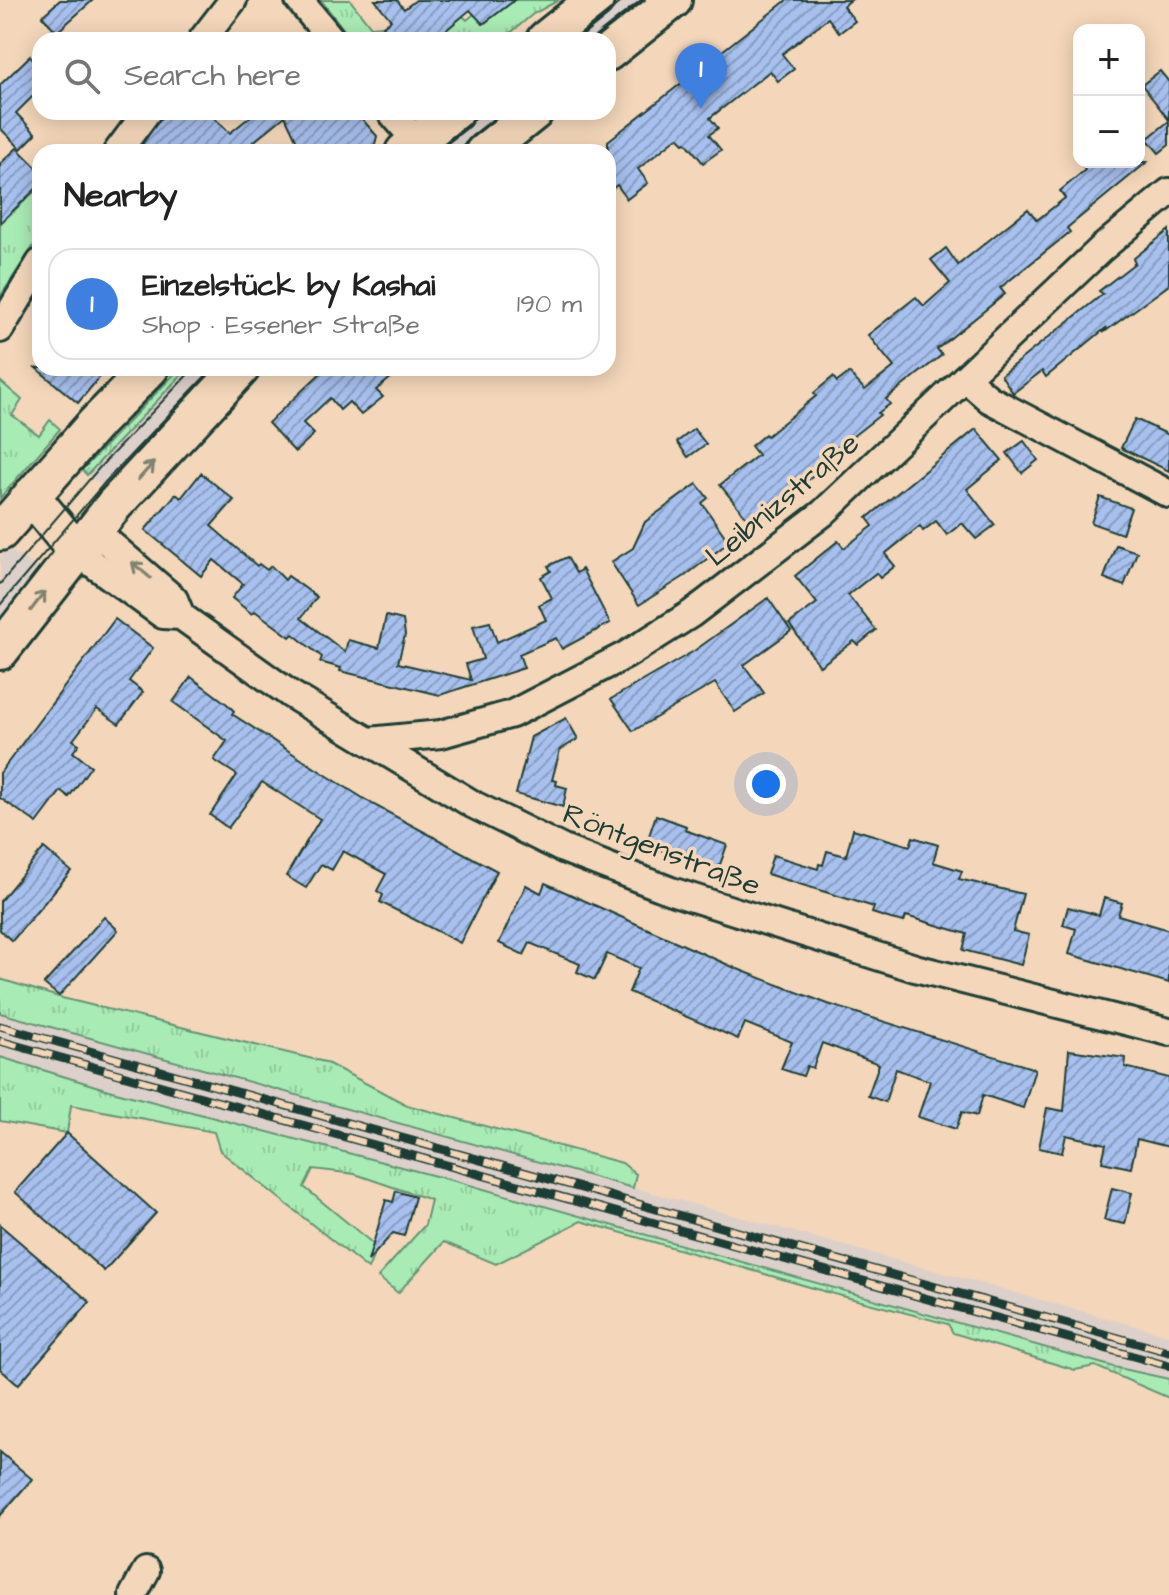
<!DOCTYPE html>
<meta charset="utf-8">
<style>
body{margin:0;font-family:"Architects Daughter",sans-serif;background:#f6f6f6;color:#222}
.controls{position:absolute;right:24px;top:24px;display:grid;overflow:hidden;border-radius:16px;box-shadow:0 4px 20px #0003}
.controls button{width:72px;height:72px;display:grid;place-items:center;padding:0;border:0;border-bottom:2px solid #e0e0e0;background:#fff;color:#222;font:40px sans-serif}
.you{position:absolute;left:766px;top:784px;width:28px;height:28px;margin:-20px;border:6px solid #fff;border-radius:50%;background:#1a73e8;box-shadow:0 0 0 12px #1a73e833}
.badge{display:grid;place-items:center;width:52px;height:52px;border-radius:50%;background:#111827;color:#fff;font-size:26px;font-weight:700}
.pin{position:absolute;translate:-50% -66px;filter:drop-shadow(0 2px 4px #0008)}
.pin::after{content:'';position:absolute;top:42px;width:28px;height:24px;background:inherit;clip-path:polygon(0 0,100% 0,50% 100%)}
.list{margin:0;padding:0;list-style:none}
h2{display:flex;justify-content:space-between;align-items:center;height:104px;margin:0;padding:0 32px;font-size:34px}
h2 small{font-size:26px;font-weight:400;color:#767676}
.list li{display:grid;grid-template-columns:52px 1fr auto;gap:24px;align-items:center;box-sizing:border-box;height:112px;margin:0 16px 16px;padding:0 16px;border:2px solid #e0e0e0;border-radius:24px}
.list b{display:block;font-size:30px;white-space:nowrap}
.list p{margin:0;font-size:26px;white-space:nowrap;color:#767676}
.list em{font-size:26px;font-style:normal;color:#767676}
.icon{flex:none;width:44px;height:44px;fill:none;stroke:currentColor;stroke-width:2;stroke-linecap:round;stroke-linejoin:round}
.map{position:relative;flex:none;width:1169px;height:1595px;overflow:hidden}
.search{position:absolute;background:#fff;box-shadow:0 4px 20px #0003;left:32px;top:32px;width:584px;height:88px;display:flex;align-items:center;gap:20px;box-sizing:border-box;padding:0 28px;border-radius:24px;color:#767676;font-size:30px}
.panel{position:absolute;background:#fff;box-shadow:0 4px 20px #0003;left:32px;top:144px;width:584px;height:232px;border-radius:24px}
.map>svg:first-child{display:block}
.built{fill:#ddd0ca}
.grass{fill:url(#grass-tufts);stroke:#649474;stroke-width:2}
.building{fill:url(#building-hatch);stroke:#1f3d34;stroke-width:2}
.lines{fill:none;stroke-linecap:round;stroke-linejoin:round}
.minor-casing{stroke:#1f3d34;stroke-width:32}
.secondary-casing{stroke:#1f3d34;stroke-width:42}
.minor{stroke:#f4d7ba;stroke-width:26}
.secondary{stroke:#f4d7ba;stroke-width:36}
.tram{stroke:#1f3d34;stroke-width:2}
.rail-casing{stroke:#1f3d34;stroke-width:9}
.rail{stroke:#f4d7ba;stroke-width:6;stroke-dasharray:18;stroke-linecap:butt}
.oneway{stroke:#7f8270}
.labels{text-anchor:middle;stroke-width:7;stroke-linejoin:round;paint-order:stroke}
.street-label{font-size:30px;fill:#1f3d34;stroke:#f4d7ba}
</style>
<div class="map">
<svg width="1169" height="1595" viewBox="0 0 1169 1595">
<defs>
<pattern id="grass-tufts" width="24" height="20" patternUnits="userSpaceOnUse" patternTransform="scale(2)"><rect width="24" height="20" fill="#a9ebb5"/><path d="M3 7l-1-3M5 7V3M7 7l1-3M15 17l-1-3M17 17v-4M19 17l1-3" fill="none" stroke="#91ca9c"/></pattern>
<pattern id="building-hatch" width="6" height="6" patternUnits="userSpaceOnUse" patternTransform="scale(2)"><rect width="6" height="6" fill="#a8c0ee"/><path d="M-1 1l2-2M0 6l6-6M5 7l2-2" fill="none" stroke="#889dc2"/></pattern>
</defs>
<rect width="100%" height="100%" fill="#f4d7ba"/>
<filter id="ink" filterUnits="userSpaceOnUse"><feTurbulence type="fractalNoise" baseFrequency=".0125" numOctaves="2"/><feDisplacementMap in="SourceGraphic" scale="16" xChannelSelector="R" yChannelSelector="G"/><feConvolveMatrix kernelMatrix="1 2 1 2 8 2 1 2 1" color-interpolation-filters="sRGB"/></filter>
<g filter="url(#ink)">
<!-- built -->
<g class="built">
<polygon points="613,0 654,0 604,40 563,40"/>
<polygon points="473,112 514,112 465,152 423,152"/>
<polygon points="188,368 224,368 105,488 87,475"/>
<polygon points="7,548 44,572 0,629 0,557"/>
<polygon points="0,1013 1169,1335 1169,1379 1114,1367 466,1184 112,1091 0,1057"/>
</g>
<!-- grass -->
<g class="grass">
<polygon points="321,0 350,0 371,27 383,26 395,40 352,40"/>
<polygon points="504,0 559,0 533,14 502,40 434,40 463,16 467,20 474,14 484,24 507,6"/>
<polygon points="40,186 40,236 0,297 0,224"/>
<polygon points="180,368 188,368 87,475 82,470"/>
<polygon points="0,381 22,400 12,415 39,435 50,420 60,429 0,498"/>
<polygon points="0,979 62,998 325,1062 407,1105 622,1163 636,1174 633,1188 0,1013"/>
<polygon points="0,1057 112,1091 466,1184 1114,1367 1169,1379 1169,1398 1095,1366 1075,1370 953,1333 948,1324 827,1292 581,1221 496,1264 444,1242 398,1293 378,1277 425,1225 431,1200 355,1174 313,1169 304,1187 377,1247 368,1269 220,1151 214,1132 71,1105 67,1133 0,1121"/>
</g>
<!-- building -->
<g class="building">
<polygon points="60,0 93,0 57,32 42,16"/>
<polygon points="375,0 397,0 404,9 416,0 515,0 483,24 470,10 434,40 395,40 383,26 391,20"/>
<polygon points="787,0 851,0 843,6 855,21 839,33 828,18 782,54 794,69 778,81 770,71 710,118 718,128 709,135 721,150 703,163 686,142 684,143 678,137 638,169 648,183 627,199 617,185 608,192 608,141"/>
<polygon points="30,56 40,66 40,89 16,113 36,134 21,149 0,128 0,85"/>
<polygon points="1160,71 1169,82 1169,120 1142,85"/>
<polygon points="164,112 208,112 230,133 256,112 356,112 377,136 375,145 368,152 302,152 285,116 246,148 250,152 137,152"/>
<polygon points="1169,121 1169,145 1159,153 1147,139"/>
<polygon points="17,148 40,171 40,185 0,223 0,164"/>
<polygon points="1079,162 1147,162 1067,228 1070,232 1000,288 1005,294 937,349 942,355 886,399 890,404 878,413 880,415 834,451 839,456 752,524 720,485 758,455 751,446 765,434 767,436 816,396 814,393 833,377 837,382 849,373 865,390 894,367 868,335 916,297 924,306 950,283 931,260 946,248 958,265 1028,209 1037,220 1065,198 1060,191 1085,170"/>
<polygon points="1169,230 1169,285 1103,333 1107,327 1046,377 1042,371 1013,393 1001,375 1103,294 1099,291 1135,263 1133,259"/>
<polygon points="36,368 107,368 78,403"/>
<polygon points="326,368 403,368 376,390 383,397 361,415 349,402 340,410 330,398 303,423 314,434 295,452 268,423"/>
<polygon points="1135,419 1169,435 1169,471 1121,448"/>
<polygon points="694,429 706,444 688,457 677,442"/>
<polygon points="976,429 1002,460 967,489 995,525 976,539 962,523 947,535 936,521 923,531 920,526 885,554 895,566 880,578 876,573 848,595 876,630 858,645 854,641 820,666 789,624 817,603 795,576 838,541 844,548 873,526 867,518"/>
<polygon points="1024,441 1038,460 1022,473 1007,453"/>
<polygon points="201,473 234,500 211,526 257,566 259,564 267,570 271,566 285,580 288,576 317,597 301,618 345,652 348,640 379,648 386,616 403,620 405,635 398,663 471,680 466,664 483,659 473,626 490,622 497,642 546,620 539,605 552,598 541,577 551,571 548,566 567,557 576,573 582,569 610,623 562,649 556,638 519,654 524,668 440,695 340,671 341,668 320,662 322,657 293,634 290,637 255,611 252,614 232,598 243,584 214,560 201,576 145,530 176,494 181,498"/>
<polygon points="697,484 708,498 702,503 729,542 685,576 639,605 611,562 633,548 645,522"/>
<polygon points="1100,497 1131,508 1122,534 1091,523"/>
<polygon points="1116,545 1137,552 1124,586 1104,578"/>
<polygon points="768,598 791,631 744,665 764,693 735,712 715,683 633,731 611,699 694,651"/>
<polygon points="115,619 153,648 129,681 143,692 119,724 97,709 73,740 79,744 73,752 91,766 69,797 61,791 37,823 0,798 0,773"/>
<polygon points="191,677 227,704 234,711 232,714 315,768 374,805 497,871 460,943 380,902 383,895 377,891 386,874 343,851 332,870 321,864 306,888 286,876 320,819 262,782 228,828 210,815 237,775 214,760 227,741 173,702"/>
<polygon points="566,718 578,739 560,750 552,780 557,781 556,785 567,788 563,807 516,794 531,737"/>
<polygon points="656,815 686,826 685,830 727,845 718,870 646,845"/>
<polygon points="853,829 910,846 913,837 938,845 933,862 962,871 959,879 1023,894 1013,931 1029,935 1021,965 963,950 967,934 906,916 904,922 891,919 872,913 874,907 767,874 773,855 818,869 819,864 823,865 827,851 846,856"/>
<polygon points="44,848 71,871 12,941 0,930 0,901"/>
<polygon points="545,883 735,968 828,1004 1035,1069 1023,1108 983,1095 977,1116 962,1112 956,1129 918,1117 930,1081 896,1069 885,1102 868,1096 879,1064 822,1043 813,1068 807,1066 803,1076 781,1069 792,1042 745,1023 738,1039 629,992 639,968 607,954 595,980 577,972 580,964 530,943 524,955 499,943 526,885 541,893"/>
<polygon points="1104,898 1122,903 1118,915 1169,930 1169,983 1069,954 1076,929 1063,925 1068,907 1099,915"/>
<polygon points="104,917 118,930 59,996 44,984"/>
<polygon points="1069,1050 1126,1058 1125,1067 1169,1078 1169,1147 1137,1139 1131,1168 1102,1162 1106,1144 1066,1135 1062,1153 1039,1148 1047,1108 1064,1111"/>
<polygon points="67,1133 156,1213 104,1271 15,1192"/>
<polygon points="1112,1188 1132,1193 1125,1224 1104,1220"/>
<polygon points="396,1191 415,1197 404,1236 393,1233 368,1261 386,1200 393,1202"/>
<polygon points="0,1225 90,1302 18,1385 0,1369"/>
<polygon points="0,1452 32,1479 0,1516"/>
</g>
<g class="lines">
<!-- minor casing -->
<g class="minor-casing">
<g id="minor">
<polyline points="299,0 332,40"/>
<polyline points="202,40 233,0"/>
<polyline points="391,112 417,142"/>
<polyline points="117,152 147,112"/>
<polyline points="0,329 40,263"/>
<polyline points="965,378 989,399 1169,494"/>
<polyline points="94,530 174,599 181,616"/>
<polyline points="77,552 163,615 181,616 290,694 474,805 563,849 671,891 915,968 1169,1032"/>
<polyline points="369,741 441,734 512,714 626,655 691,614 823,513 1101,249 1169,192"/>
<polyline points="133,1595 146,1571"/>
</g>
</g>
<!-- secondary casing -->
<g class="secondary-casing">
<g id="secondary">
<polyline points="545,40 595,0"/>
<polyline points="608,52 673,0"/>
<polyline points="404,152 455,112"/>
<polyline points="484,152 534,112"/>
<polyline points="31,496 77,552"/>
<polyline points="0,532 96,423 150,368"/>
<polyline points="0,651 114,505 241,368"/>
</g>
</g>
<!-- minor -->
<use href="#minor" class="minor"/>
<!-- secondary -->
<use href="#secondary" class="secondary"/>
<!-- tram -->
<g class="tram">
<polyline points="573,40 623,0"/>
<polyline points="594,40 645,0"/>
<polyline points="433,152 483,112"/>
<polyline points="454,152 504,112"/>
<polyline points="0,584 100,467 194,368"/>
<polyline points="0,605 106,481 213,368"/>
</g>
<!-- rail casing -->
<g class="rail-casing">
<g id="rail">
<polyline points="0,1026 1169,1352"/>
<polyline points="0,1041 1169,1366"/>
</g>
</g>
<!-- rail -->
<use href="#rail" class="rail"/>
</g>
<!-- one-way arrows -->
<defs><path id="oneway-shaft" d="M-6 0H5M1.5-3L5.5 0L1.5 3" fill="none" stroke-width="1.6" stroke-linecap="round" stroke-linejoin="round" transform="scale(2)"/></defs>
<g class="oneway">
<use href="#oneway-shaft" transform="translate(146 471) rotate(-48)"/>
<use href="#oneway-shaft" transform="translate(141 570) rotate(-140)"/>
<use href="#oneway-shaft" transform="translate(38 601) rotate(-53)"/>
</g>
</g>
<g class="labels">
<!-- street labels -->
<g class="street-label">
<text transform="translate(782 499) rotate(-40)" y="10">Leibnizstraße</text>
<text transform="translate(662 849) rotate(21)" y="10">Röntgenstraße</text>
</g>
</g>
</svg>
<div class="controls">
<button>+</button>
<button>−</button>
</div>
<div class="you"></div>
<div class="pin badge" style="left:701px;top:109px;background:#3f7fe0">1</div>
<div class="search"><svg class="icon" aria-label="search" viewBox="0 0 24 24"><circle cx="10" cy="10" r="6"/><path d="M15 15l6 6"/></svg>Search here</div>
<section class="panel">
<h2>Nearby<small></small></h2>
<ul class="list">
<li><span class="badge" style="background:#3f7fe0">1</span><div><b>Einzelstück by Kashai</b><p>Shop · Essener Straße</p></div><em>190 m</em></li>
</ul>
</section>
</div>
